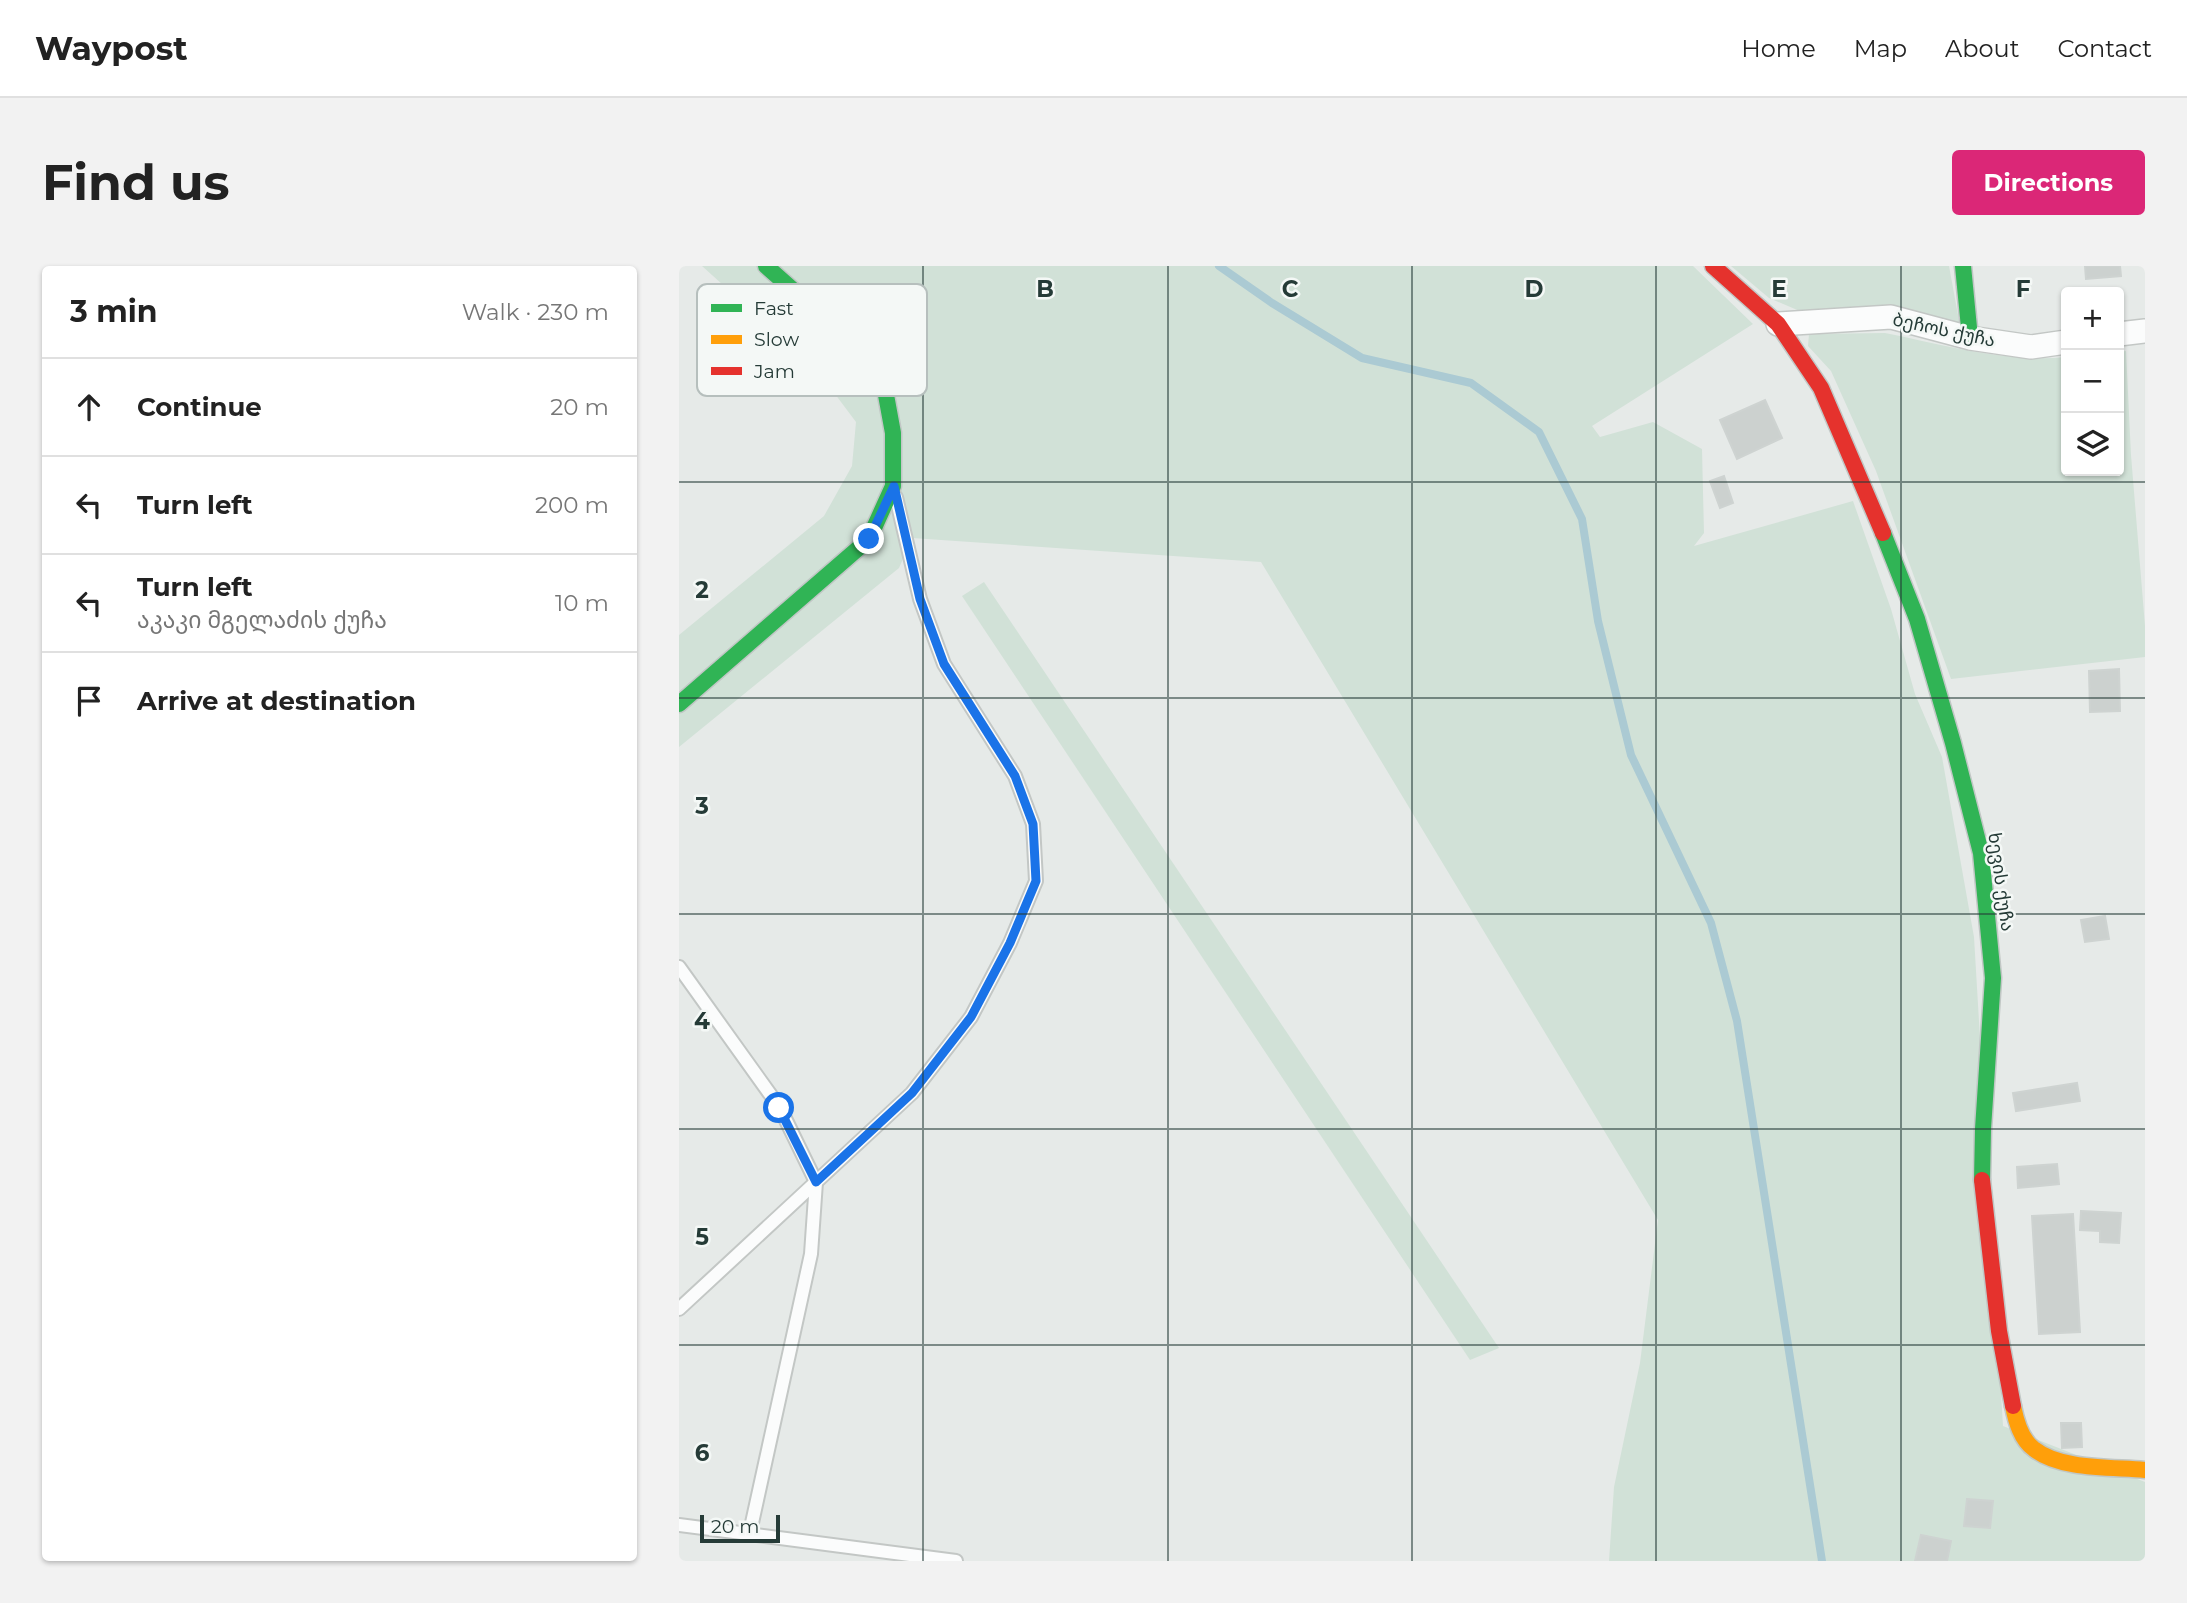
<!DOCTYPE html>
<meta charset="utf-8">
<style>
body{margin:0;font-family:Montserrat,"Noto Sans Georgian",sans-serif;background:#f2f2f2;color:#222}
.controls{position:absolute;right:21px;top:21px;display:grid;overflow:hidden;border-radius:7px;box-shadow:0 2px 5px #0004}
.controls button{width:63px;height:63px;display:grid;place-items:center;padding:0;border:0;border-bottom:2px solid #e0e0e0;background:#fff;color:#222;font:35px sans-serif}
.scale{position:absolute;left:21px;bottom:18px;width:80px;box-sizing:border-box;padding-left:7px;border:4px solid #253b37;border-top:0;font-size:19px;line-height:24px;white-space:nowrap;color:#253b37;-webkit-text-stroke:5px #f4f8f6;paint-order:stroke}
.stop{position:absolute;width:21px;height:21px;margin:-16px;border:5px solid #1a73e8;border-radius:50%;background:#fff}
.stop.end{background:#1a73e8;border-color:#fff;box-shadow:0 2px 7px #0008}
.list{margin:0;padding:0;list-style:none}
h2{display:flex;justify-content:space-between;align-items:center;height:91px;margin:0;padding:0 28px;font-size:30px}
h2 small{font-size:23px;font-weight:400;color:#767676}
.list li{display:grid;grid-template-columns:46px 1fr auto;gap:21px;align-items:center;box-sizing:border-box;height:98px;padding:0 28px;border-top:2px solid #e0e0e0}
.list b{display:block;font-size:26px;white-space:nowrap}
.list p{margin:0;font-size:23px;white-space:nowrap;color:#767676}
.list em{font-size:23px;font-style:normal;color:#767676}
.icon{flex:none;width:38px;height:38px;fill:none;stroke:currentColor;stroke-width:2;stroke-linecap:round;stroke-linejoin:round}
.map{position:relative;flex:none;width:1466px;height:1295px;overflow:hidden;border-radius:7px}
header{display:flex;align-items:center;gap:42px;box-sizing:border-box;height:98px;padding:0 35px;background:#fff;border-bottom:2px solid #e0e0e0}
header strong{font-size:33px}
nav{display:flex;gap:38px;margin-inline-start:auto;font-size:24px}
.intro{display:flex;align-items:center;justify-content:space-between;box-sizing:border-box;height:168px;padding:0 42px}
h1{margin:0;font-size:49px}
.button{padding:18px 32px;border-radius:7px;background:#db2777;color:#fff;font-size:24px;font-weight:700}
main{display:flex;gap:42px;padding:0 42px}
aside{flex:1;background:#fff;border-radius:7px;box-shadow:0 2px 5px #0004}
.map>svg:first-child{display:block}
.green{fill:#d1e1d7}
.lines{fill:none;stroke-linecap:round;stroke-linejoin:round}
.stream{stroke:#abcad3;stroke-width:8}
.building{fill:#ccd1cf;stroke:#ced3d1;stroke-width:2}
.lane-casing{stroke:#c3c7c5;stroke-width:16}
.street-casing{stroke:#c3c7c5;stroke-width:26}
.fast-casing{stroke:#c1c7c5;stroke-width:19}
.slow-casing{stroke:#c1c7c5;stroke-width:19}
.jam-casing{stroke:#c1c7c5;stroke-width:19}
.lane{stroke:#fbfcfc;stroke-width:12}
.street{stroke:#fbfcfc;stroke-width:23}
.fast{stroke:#30b455;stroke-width:16}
.slow{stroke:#ff9f0a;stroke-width:16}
.jam{stroke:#e5322d;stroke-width:16}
.route{stroke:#1a73e8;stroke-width:9}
.grid{fill:none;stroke:#253b37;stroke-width:2;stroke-opacity:0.55}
.labels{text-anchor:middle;stroke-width:5;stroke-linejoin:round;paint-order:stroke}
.street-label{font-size:18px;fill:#253b37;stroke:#f4f8f6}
.key{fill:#f4f8f6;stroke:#b6bfbd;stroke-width:2}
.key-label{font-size:19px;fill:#253b37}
.grid-label{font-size:23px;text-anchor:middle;font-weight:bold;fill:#253b37;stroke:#f4f8f6;stroke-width:5;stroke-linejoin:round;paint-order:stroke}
</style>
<header>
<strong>Waypost</strong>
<nav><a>Home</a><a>Map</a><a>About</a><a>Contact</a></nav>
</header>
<div class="intro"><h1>Find us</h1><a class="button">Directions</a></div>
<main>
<aside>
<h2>3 min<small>Walk · 230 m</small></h2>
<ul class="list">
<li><svg class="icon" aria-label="ahead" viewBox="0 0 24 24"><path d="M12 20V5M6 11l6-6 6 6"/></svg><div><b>Continue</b></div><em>20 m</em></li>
<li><svg class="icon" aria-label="left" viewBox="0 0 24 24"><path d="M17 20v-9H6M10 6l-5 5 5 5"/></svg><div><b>Turn left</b></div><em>200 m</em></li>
<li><svg class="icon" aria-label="left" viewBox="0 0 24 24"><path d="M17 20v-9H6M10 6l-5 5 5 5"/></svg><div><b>Turn left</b><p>აკაკი მგელაძის ქუჩა</p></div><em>10 m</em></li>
<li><svg class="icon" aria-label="arrive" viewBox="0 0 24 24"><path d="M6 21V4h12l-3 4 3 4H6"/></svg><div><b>Arrive at destination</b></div></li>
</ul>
</aside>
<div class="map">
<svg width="1466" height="1295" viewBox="0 0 1466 1295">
<rect width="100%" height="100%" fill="#e6eae8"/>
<!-- green -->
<g class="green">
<polygon points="23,0 1014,0 1074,58 913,160 921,171 974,156 1023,183 1025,267 1015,280 1174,235 1212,343 1236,428 1263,491 1295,671 1324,1160 1466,1216 1466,1295 930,1295 935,1221 961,1097 979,954 582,296 233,272 220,302 0,481 0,369 145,250 173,200 177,156 138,104"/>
<polygon points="1052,0 1270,0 1281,60 1123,46 1090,32"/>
<path d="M1206,67c60,12 121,30 181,24v114h53v-119l7,-1 5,104 14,171v31l-194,22 -75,-208 -45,-100 -23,-25 1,-12z"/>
<polygon points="305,316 820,1082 791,1094 283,330"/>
</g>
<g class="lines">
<!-- stream -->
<polyline class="stream" points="540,0 593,37 683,92 792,117 860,166 903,253 919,355 952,489 1032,657 1058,755 1143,1295"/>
</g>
<!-- building -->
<g class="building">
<polygon points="1406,0 1441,0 1442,10 1407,13"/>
<polygon points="1086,134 1103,172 1058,193 1041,154"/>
<polygon points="1045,210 1054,237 1041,242 1031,215"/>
<polygon points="1440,403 1441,445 1411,446 1410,405"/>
<polygon points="1426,650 1430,673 1406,676 1402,654"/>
<polygon points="1398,817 1401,835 1337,845 1334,827"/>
<polygon points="1378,898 1380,918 1339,922 1338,901"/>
<polygon points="1402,945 1442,947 1440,977 1421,976 1421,965 1401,964"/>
<polygon points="1394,948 1401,1066 1360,1068 1353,950"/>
<polygon points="1382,1157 1402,1157 1403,1181 1383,1182"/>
<polygon points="1288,1233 1314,1235 1311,1262 1285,1260"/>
<polygon points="1242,1269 1272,1275 1268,1295 1236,1295"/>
</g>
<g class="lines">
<!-- lane casing -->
<g class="lane-casing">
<g id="lane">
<polyline points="0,701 101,842 137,916 132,988 71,1266"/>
<polyline points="0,1043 233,827 292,751 331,677 357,615 354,558 336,510 265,398 241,333 217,231"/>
<polyline points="0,1259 277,1295"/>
</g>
</g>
<!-- street casing -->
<g class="street-casing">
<g id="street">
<polyline points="1099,58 1212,51 1291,72 1352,81 1387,76"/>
<polyline points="1440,68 1466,65"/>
</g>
</g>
<!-- fast casing -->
<g class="fast-casing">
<g id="fast">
<polyline points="1284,0 1291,72"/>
<polyline points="1204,267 1238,353 1274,477 1302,587 1314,712 1304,863 1303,914"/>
<polyline points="0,438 190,273 214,220 214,167 205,118 168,72 87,0"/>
</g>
</g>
<!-- slow casing -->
<g class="slow-casing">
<path id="slow" d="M1334,1140c3,15 8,34 21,43 26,21 78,18 111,21"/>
</g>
<!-- jam casing -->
<g class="jam-casing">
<g id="jam">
<polyline points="1034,0 1099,58 1142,122 1204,267"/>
<polyline points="1303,914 1320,1065 1334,1140"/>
</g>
</g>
<!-- lane -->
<use href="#lane" class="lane"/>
<!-- street -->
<use href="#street" class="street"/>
<!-- fast -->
<use href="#fast" class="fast"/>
<!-- slow -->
<use href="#slow" class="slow"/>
<!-- jam -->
<use href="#jam" class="jam"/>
</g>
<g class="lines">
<!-- route -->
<polyline class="route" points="100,842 137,916 233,827 292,751 331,677 357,615 354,558 336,510 265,398 241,333 215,220 190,273"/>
</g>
<!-- grid -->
<path class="grid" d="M244,0v1295M489,0v1295M733,0v1295M977,0v1295M1222,0v1295M0,216h1466M0,432h1466M0,648h1466M0,863h1466M0,1079h1466"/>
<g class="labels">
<!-- street labels -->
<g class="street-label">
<text transform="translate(1265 64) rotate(12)" y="6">ბეჩოს ქუჩა</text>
<text transform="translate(1322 616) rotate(82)" y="6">ხევის ქუჩა</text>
</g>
</g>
<!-- legend -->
<rect x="18" y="18" width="230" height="112" rx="10" class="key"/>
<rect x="32" y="38" width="31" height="8" fill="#30b455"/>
<rect x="32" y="69" width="31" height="9" fill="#ff9f0a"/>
<rect x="32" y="101" width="31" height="8" fill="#e5322d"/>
<g class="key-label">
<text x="75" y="49">Fast</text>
<text x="75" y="80">Slow</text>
<text x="75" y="112">Jam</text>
</g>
<g class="grid-label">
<text x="366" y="31">B</text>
<text x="611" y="31">C</text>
<text x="855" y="31">D</text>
<text x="1100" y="31">E</text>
<text x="1344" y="31">F</text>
<text x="23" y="332">2</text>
<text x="23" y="548">3</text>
<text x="23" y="763">4</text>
<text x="23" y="979">5</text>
<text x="23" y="1195">6</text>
</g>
</svg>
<div class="controls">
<button>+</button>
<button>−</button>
<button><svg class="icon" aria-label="layers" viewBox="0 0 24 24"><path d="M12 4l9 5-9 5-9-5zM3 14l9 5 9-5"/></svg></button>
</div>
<div class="scale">20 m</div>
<div class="stop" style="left:100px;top:842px"></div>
<div class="stop end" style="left:190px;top:273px"></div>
</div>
</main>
